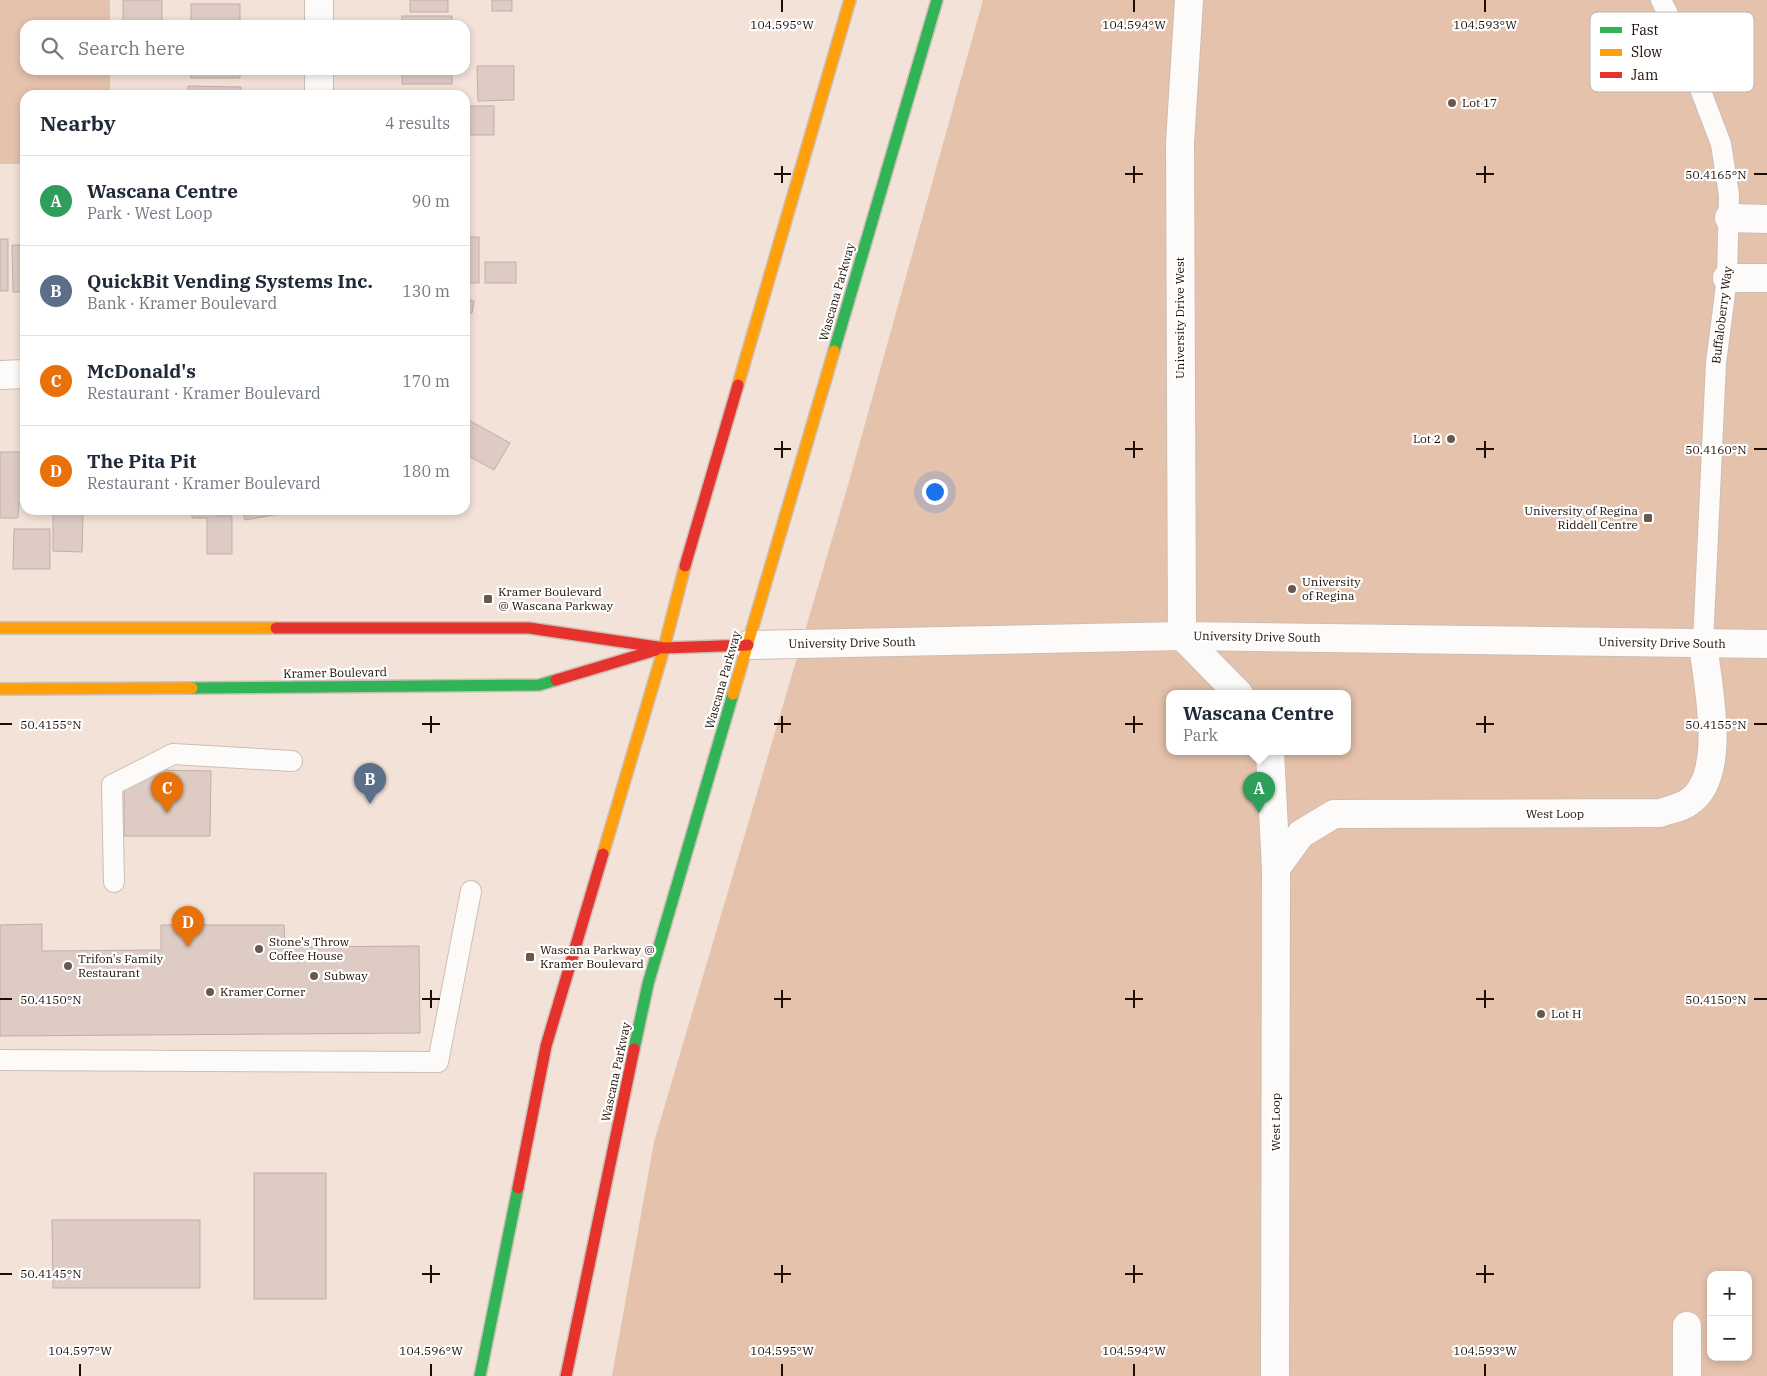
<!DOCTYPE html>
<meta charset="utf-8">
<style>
body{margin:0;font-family:"IBM Plex Serif",serif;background:#f6f6f7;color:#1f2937}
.controls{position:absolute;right:15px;bottom:15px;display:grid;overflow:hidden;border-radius:10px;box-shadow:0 2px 8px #0003}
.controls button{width:45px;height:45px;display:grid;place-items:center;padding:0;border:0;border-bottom:1px solid #e0e1e3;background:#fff;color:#1f2937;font:25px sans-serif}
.you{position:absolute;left:934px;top:491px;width:18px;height:18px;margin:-12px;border:4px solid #fff;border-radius:50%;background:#1a73e8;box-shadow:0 0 0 8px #1a73e833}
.badge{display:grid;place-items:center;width:32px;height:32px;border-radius:50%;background:#d93025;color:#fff;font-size:16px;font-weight:700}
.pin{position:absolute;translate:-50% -41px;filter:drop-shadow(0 1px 2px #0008)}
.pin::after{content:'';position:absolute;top:26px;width:18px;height:15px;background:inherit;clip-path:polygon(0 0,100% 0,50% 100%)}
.popup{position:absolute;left:1166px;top:690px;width:185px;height:65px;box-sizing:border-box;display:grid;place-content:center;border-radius:10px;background:#fff;filter:drop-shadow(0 1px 4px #0005);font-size:16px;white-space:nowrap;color:#747a83}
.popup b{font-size:19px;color:#1f2937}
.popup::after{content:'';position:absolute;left:50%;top:100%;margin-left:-10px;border:10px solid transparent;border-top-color:#fff}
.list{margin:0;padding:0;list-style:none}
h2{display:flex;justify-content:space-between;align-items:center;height:65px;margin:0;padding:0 20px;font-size:21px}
h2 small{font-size:16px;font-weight:400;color:#747a83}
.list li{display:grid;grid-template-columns:32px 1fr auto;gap:15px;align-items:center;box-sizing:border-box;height:90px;padding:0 20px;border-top:1px solid #e0e1e3}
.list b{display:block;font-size:19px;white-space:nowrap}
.list p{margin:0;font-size:16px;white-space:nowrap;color:#747a83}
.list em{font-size:16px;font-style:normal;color:#747a83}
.icon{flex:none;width:28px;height:28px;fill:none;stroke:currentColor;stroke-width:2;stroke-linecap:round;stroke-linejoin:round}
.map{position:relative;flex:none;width:1767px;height:1376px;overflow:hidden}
.search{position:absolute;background:#fff;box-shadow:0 2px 8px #0003;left:20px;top:20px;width:450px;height:55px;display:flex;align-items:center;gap:12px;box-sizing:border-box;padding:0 18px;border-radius:15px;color:#747a83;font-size:19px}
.panel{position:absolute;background:#fff;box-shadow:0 2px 8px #0003;left:20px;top:90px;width:450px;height:425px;border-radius:15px}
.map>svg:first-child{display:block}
.green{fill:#e5c2ab;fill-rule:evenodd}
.building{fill:#ddcbc4;stroke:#bfafa8}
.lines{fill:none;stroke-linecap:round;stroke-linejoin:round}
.lane-casing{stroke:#cdbeb4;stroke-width:22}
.street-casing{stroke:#cdbeb4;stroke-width:30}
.fast-casing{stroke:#cdbeb4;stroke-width:14}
.slow-casing{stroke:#cdbeb4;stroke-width:14}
.jam-casing{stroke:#cdbeb4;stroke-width:14}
.lane{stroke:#fdfbf9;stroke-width:20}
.street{stroke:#fdfbf9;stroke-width:28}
.fast{stroke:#30b455;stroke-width:11}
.slow{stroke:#ff9f0a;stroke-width:11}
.jam{stroke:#e5322d;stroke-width:11}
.ticks{fill:none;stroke:#1d0d04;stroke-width:2}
.poi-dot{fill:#68584e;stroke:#fff;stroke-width:2}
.labels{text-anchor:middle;stroke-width:4.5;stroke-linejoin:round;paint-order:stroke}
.poi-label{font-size:12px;fill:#1d0d04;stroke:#fff;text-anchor:start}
.street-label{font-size:12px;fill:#1d0d04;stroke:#fff}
.key{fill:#fff;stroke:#bbb6b4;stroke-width:1}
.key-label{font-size:14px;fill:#1d0d04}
.ticks-label{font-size:12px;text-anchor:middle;fill:#1d0d04;stroke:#fff;stroke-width:4.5;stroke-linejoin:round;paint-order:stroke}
</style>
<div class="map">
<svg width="1767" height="1376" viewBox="0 0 1767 1376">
<rect width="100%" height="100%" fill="#f2e2d8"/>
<!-- green -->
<g class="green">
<polygon points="0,0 110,0 110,25 25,25 25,70 110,70 110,95 25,95 25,164 0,164"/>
<path d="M983,0h784v1376h-1155l42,-234 194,-657zM1170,694h178v58h-178zM1711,1275h37v82h-37z"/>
</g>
<!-- building -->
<g class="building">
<rect x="123" y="0" width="39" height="25"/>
<rect x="410" y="0" width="38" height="12"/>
<rect x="492" y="0" width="20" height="11"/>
<rect x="191" y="4" width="49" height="21"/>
<rect x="402" y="16" width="50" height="9"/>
<polygon points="477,66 514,66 514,100 478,101"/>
<rect x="191" y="70" width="49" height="8"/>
<rect x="402" y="70" width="50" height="14"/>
<polygon points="188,86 241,87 241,95 188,95"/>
<rect x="465" y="106" width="29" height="29"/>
<rect x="465" y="237" width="14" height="46"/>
<rect x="0" y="239" width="8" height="52"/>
<polygon points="12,245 25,245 25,292 13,292"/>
<rect x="485" y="262" width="31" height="21"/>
<polygon points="465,299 474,301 472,313 465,312"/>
<polygon points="465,418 510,443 494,470 465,454"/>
<polygon points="0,452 25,452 25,503 19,503 18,518 0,518"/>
<polygon points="192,510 216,510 216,516 232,516 232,554 207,554 207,518 192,518"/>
<polygon points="243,510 302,510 245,520"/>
<polygon points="53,512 83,513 82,552 53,551"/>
<polygon points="14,529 50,529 50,569 13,569"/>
<polygon points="151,770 211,771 210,836 124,836 124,791"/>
<polygon points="42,924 42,951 161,950 161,925 284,925 285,947 419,946 420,1033 0,1036 0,925"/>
<rect x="254" y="1173" width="72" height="126"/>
<polygon points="52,1220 200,1220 200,1288 53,1288"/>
</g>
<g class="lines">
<!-- lane casing -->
<g class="lane-casing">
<g id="lane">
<polyline points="1661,0 1683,44 1721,144 1729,195 1727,278 1716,363 1703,643"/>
<polyline points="114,882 112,785 173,754 292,761"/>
<polyline points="0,1060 438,1062 471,891"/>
</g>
</g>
<!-- street casing -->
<g class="street-casing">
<g id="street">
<polyline points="319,0 319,25"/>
<polyline points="319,70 319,95"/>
<polyline points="1729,218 1767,219"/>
<polyline points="1727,278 1767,278"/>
<polyline points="0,375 25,374"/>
<polyline points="1182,636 1180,143 1189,0"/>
<polyline points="1182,636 1239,694"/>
<polyline points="748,645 1182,636 1767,644"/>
<polyline points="1270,752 1276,868"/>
<polyline points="1687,1326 1687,1376"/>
<path d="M1275,1376l1,-508 25,-34 33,-20 326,-1c8,-3 21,-5 29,-11 40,-27 18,-118 14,-159"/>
</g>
</g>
<!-- fast casing -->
<g class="fast-casing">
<g id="fast">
<polyline points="834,351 937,0"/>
<polyline points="192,688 539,685 556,680"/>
<polyline points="634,1049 648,984 733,694"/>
<polyline points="480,1376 518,1188"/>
</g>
</g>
<!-- slow casing -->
<g class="slow-casing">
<g id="slow">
<polyline points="738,385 850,0"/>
<polyline points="0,628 276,628"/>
<polyline points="0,689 192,688"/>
<polyline points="733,694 834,351"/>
<polyline points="603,854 664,648 685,566"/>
</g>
</g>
<!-- jam casing -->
<g class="jam-casing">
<g id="jam">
<polyline points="685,566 738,385"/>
<polyline points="276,628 529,628 664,648 748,645"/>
<polyline points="556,680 656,650"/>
<polyline points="518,1188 546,1046 603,854"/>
<polyline points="566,1376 634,1049"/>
</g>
</g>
<!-- lane -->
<use href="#lane" class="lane"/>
<!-- street -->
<use href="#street" class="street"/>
<!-- fast -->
<use href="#fast" class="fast"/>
<!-- slow -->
<use href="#slow" class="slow"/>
<!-- jam -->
<use href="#jam" class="jam"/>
</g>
<!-- ticks -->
<path class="ticks" d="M782,0v12M1134,0v12M1485,0v12M782,166v17M1134,166v17M1485,166v17M774,174h17M1125,174h18M1476,174h18M1754,174h13M782,441v17M1134,441v17M1485,441v17M774,449h17M1125,449h18M1476,449h18M1754,449h13M431,716v17M782,716v17M1134,716v17M1485,716v17M0,724h12M422,724h18M774,724h17M1125,724h18M1476,724h18M1754,724h13M431,990v18M782,990v18M1134,990v18M1485,990v18M0,999h12M422,999h18M774,999h17M1125,999h18M1476,999h18M1754,999h13M431,1265v18M782,1265v18M1134,1265v18M1485,1265v18M0,1274h12M422,1274h18M774,1274h17M1125,1274h18M1476,1274h18M80,1364v12M431,1364v12M782,1364v12M1134,1364v12M1485,1364v12"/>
<!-- markers -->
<g class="poi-dot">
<circle cx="1452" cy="103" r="5"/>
<circle cx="1451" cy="439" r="5"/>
<rect x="1643" y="513" width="10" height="10" rx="2.5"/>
<circle cx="1292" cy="589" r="5"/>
<rect x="483" y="594" width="10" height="10" rx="2.5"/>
<circle cx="259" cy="949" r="5"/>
<rect x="525" y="952" width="10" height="10" rx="2.5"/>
<circle cx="68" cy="966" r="5"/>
<circle cx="314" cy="976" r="5"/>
<circle cx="210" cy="992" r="5"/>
<circle cx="1541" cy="1014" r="5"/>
</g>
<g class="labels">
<!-- poi labels -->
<g class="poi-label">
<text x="1462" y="107">Lot 17</text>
<text x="1441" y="443" text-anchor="end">Lot 2</text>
<text x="1638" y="515" text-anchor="end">University of Regina<tspan x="1638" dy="14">Riddell Centre</tspan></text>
<text x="1302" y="586">University<tspan x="1302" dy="14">of Regina</tspan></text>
<text x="498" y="596">Kramer Boulevard<tspan x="498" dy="14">@ Wascana Parkway</tspan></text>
<text x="269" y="946">Stone's Throw<tspan x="269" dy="14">Coffee House</tspan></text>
<text x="540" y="954">Wascana Parkway @<tspan x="540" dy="14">Kramer Boulevard</tspan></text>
<text x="78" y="963">Trifon's Family<tspan x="78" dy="14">Restaurant</tspan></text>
<text x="324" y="980">Subway</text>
<text x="220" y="996">Kramer Corner</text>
<text x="1551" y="1018">Lot H</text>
</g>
<!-- street labels -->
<g class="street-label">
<text transform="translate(837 292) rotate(-74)" y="4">Wascana Parkway</text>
<text transform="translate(1722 315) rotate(-83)" y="4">Buffaloberry Way</text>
<text transform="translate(1180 318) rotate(-90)" y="4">University Drive West</text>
<text transform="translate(1257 637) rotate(1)" y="4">University Drive South</text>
<text transform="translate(852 643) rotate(-1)" y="4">University Drive South</text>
<text transform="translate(1662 643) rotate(1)" y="4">University Drive South</text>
<text transform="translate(335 673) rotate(-1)" y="4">Kramer Boulevard</text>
<text transform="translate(723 680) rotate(-74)" y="4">Wascana Parkway</text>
<text x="1555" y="818">West Loop</text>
<text transform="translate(616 1072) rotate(-78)" y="4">Wascana Parkway</text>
<text transform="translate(1276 1122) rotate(-90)" y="4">West Loop</text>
</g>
</g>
<!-- legend -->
<rect x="1590" y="12" width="164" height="80" rx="8" class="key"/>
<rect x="1600" y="27" width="22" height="6" fill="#30b455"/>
<rect x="1600" y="49" width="22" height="7" fill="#ff9f0a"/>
<rect x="1600" y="72" width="22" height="6" fill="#e5322d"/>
<g class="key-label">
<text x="1631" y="35">Fast</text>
<text x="1631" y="57">Slow</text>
<text x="1631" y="80">Jam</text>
</g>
<g class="ticks-label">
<text x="782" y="29">104.595°W</text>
<text x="1134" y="29">104.594°W</text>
<text x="1485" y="29">104.593°W</text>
<text x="1716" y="179">50.4165°N</text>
<text x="1716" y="454">50.4160°N</text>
<text x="51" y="729">50.4155°N</text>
<text x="1716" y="729">50.4155°N</text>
<text x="51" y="1004">50.4150°N</text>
<text x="1716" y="1004">50.4150°N</text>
<text x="51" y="1278">50.4145°N</text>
<text x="80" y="1355">104.597°W</text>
<text x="431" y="1355">104.596°W</text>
<text x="782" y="1355">104.595°W</text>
<text x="1134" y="1355">104.594°W</text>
<text x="1485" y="1355">104.593°W</text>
</g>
</svg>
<div class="controls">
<button>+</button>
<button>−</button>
</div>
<div class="you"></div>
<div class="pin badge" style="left:1259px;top:813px;background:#2e9e5b">A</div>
<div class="popup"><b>Wascana Centre</b>Park</div>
<div class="pin badge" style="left:370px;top:804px;background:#5c6f8a">B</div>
<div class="pin badge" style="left:167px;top:813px;background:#e8710a">C</div>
<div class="pin badge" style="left:188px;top:947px;background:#e8710a">D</div>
<div class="search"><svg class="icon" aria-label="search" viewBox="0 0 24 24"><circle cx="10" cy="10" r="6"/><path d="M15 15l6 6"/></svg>Search here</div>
<section class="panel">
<h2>Nearby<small>4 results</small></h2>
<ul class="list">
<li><span class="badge" style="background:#2e9e5b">A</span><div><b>Wascana Centre</b><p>Park · West Loop</p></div><em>90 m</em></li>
<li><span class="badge" style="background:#5c6f8a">B</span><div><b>QuickBit Vending Systems Inc.</b><p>Bank · Kramer Boulevard</p></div><em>130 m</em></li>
<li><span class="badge" style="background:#e8710a">C</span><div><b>McDonald's</b><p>Restaurant · Kramer Boulevard</p></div><em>170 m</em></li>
<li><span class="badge" style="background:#e8710a">D</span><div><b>The Pita Pit</b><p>Restaurant · Kramer Boulevard</p></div><em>180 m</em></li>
</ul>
</section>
</div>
